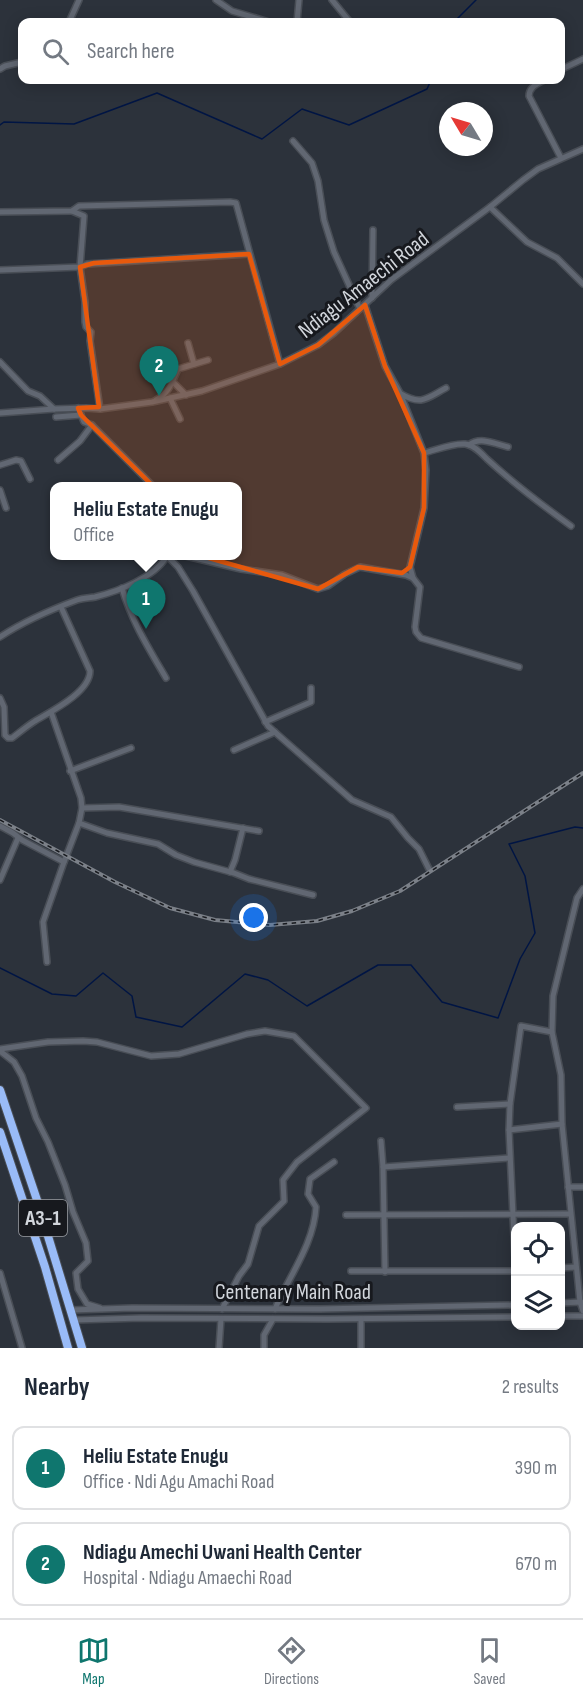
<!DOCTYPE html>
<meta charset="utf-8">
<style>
body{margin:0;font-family:"Sofia Sans Condensed",sans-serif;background:#f2f2f3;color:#1f2937}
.controls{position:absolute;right:18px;bottom:18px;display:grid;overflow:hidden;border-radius:12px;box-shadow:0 3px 15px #0003}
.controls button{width:54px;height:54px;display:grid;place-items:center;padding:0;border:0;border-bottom:2px solid #e0e1e3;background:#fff;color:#1f2937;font:30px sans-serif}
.compass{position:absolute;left:439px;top:102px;width:54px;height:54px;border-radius:50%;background:#fff;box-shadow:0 3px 15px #0003;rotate:308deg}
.you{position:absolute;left:254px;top:918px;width:21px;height:21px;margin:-15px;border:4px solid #fff;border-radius:50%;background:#1a73e8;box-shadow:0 0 0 9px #1a73e833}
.badge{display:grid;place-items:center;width:39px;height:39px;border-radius:50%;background:#0f766e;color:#fff;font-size:20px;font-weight:700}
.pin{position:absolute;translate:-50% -50px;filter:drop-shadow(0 2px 3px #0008)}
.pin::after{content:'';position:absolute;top:32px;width:21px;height:18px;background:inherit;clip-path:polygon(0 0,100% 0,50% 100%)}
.popup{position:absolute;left:50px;top:482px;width:192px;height:78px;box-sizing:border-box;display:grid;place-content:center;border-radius:12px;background:#fff;filter:drop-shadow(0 2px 4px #0005);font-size:20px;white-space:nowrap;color:#747a83}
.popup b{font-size:22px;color:#1f2937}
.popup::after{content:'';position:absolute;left:50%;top:100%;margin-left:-12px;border:12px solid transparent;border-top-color:#fff}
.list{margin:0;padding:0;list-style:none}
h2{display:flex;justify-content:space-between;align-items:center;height:78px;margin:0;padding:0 24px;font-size:26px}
h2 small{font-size:20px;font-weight:400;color:#747a83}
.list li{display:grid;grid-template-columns:39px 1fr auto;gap:18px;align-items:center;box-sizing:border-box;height:84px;margin:0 12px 12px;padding:0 12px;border:2px solid #e0e1e3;border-radius:12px}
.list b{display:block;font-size:22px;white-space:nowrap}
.list p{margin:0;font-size:20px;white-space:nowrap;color:#747a83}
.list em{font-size:20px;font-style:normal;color:#747a83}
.icon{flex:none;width:33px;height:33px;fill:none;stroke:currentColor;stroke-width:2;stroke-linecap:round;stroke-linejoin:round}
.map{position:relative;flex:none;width:583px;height:1348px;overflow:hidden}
.search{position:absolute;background:#fff;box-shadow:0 3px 15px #0003;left:18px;right:18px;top:18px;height:66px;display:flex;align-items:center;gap:15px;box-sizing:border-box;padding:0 21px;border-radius:12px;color:#747a83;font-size:22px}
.sheet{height:270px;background:#fff}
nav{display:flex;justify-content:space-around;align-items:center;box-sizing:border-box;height:84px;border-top:2px solid #e0e1e3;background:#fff;font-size:16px;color:#747a83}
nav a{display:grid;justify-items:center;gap:3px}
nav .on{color:#0f766e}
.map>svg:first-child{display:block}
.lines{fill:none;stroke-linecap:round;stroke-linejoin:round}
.stream{stroke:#001544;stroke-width:1.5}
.minor-casing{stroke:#494e56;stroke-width:8}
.highway-casing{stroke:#494e56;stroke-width:10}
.minor{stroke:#616772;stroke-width:5}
.highway{stroke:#99bbf7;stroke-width:8}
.rail-casing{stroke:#7b8088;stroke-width:4}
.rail{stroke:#17191e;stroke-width:1.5;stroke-dasharray:4.5;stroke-linecap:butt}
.marked{fill:#e8590c;fill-opacity:0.2;stroke:#e8590c;stroke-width:4.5;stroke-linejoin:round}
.labels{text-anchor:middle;stroke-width:6;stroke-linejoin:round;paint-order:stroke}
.shield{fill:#17191e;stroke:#9a9da3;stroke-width:1.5}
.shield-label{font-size:21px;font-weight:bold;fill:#d2d6dc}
.street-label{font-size:22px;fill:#d2d6dc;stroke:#17191e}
</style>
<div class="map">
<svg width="583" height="1348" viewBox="0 0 583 1348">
<rect width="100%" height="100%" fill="#2c323b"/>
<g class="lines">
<!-- stream -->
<g class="stream">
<polyline points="454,22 476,0"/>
<polyline points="0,125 4,122 74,124 157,93 262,139 302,109 349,125 427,89 431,80"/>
<polyline points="0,968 52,994 76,996 103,973 132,996 136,1017 182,1027 245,974 268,980 307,1006 378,965 411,965 442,1002 498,1018 520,959 535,933 525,876 509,844 575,827 583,828"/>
</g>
<!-- minor casing -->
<g class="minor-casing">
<g id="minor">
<polyline points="216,0 232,11 269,22"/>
<polyline points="332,0 350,22"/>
<polyline points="69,22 79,0"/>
<polyline points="297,22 299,0"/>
<polyline points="0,69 5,66 22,62"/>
<polyline points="560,70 583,59"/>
<path d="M544,80c-7,4 -15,7 -15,16l32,62"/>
<polyline points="293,141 312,163 318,181 324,220 334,252 360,309"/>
<polyline points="490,207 527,242 557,258 583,284"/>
<polyline points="72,211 84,216 80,267 85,302 85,322 86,327 91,332 90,341 100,409"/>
<polyline points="0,212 72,211 79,206 230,202 236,203 280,364"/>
<polyline points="0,270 80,267 87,264 249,254"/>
<polyline points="372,298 373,230"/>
<polyline points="365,305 385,366 400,393 424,453 426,470 424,508 410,567 413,578"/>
<polyline points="188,343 194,364"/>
<polyline points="0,362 28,391 40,396 54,409"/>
<polyline points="174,383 186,395"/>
<path d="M401,394c21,12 26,4 45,-6"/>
<polyline points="170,398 180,419"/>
<path d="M156,400c14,-8 16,-18 22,-31l30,-9"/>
<polyline points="78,408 84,422 92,425 153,486"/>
<polyline points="0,413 54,409 86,408 100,409 152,402 202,391 280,364 318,345 334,333 391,280 490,207 523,180 538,169 583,149"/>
<polyline points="56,417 81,415"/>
<path d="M469,445c11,-9 27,-1 39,2"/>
<path d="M424,453c12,-3 28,-10 41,-9 9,1 16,9 22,15 27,25 55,46 84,67"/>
<polyline points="58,460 80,441 92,425"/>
<polyline points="0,465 16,460 21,461 30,479"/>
<polyline points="0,490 6,508"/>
<polyline points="167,556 178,567 193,591 268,726 352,800 391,817 408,838 419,849 429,869"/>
<polyline points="186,556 241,569 282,575 318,589 328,586 345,574 360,567 406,575 413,578 420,587 415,627 416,632 421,638 519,667"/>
<path d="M122,588c9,32 27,61 44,90"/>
<path d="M0,637c24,-16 50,-27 77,-37 6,-2 12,-2 18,-3 24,-6 59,-19 72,-41"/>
<path d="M0,698l4,9 1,28 3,3h4c8,-6 15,-12 23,-17 17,-10 55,-29 55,-50l-29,-64"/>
<polyline points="51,712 81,798 82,808 79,823 107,833 158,844 176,855 194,862 234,873 249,879 313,895"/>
<polyline points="265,722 311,702 311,688"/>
<polyline points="234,750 275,732"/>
<polyline points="70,771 131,748"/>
<polyline points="82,808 119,807 259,831"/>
<polyline points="0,826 13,833 22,840 64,862"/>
<polyline points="230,872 235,860 243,828"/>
<polyline points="0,880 18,838"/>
<polyline points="583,889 577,898 553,996 552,1032 561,1075 562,1124 580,1302 583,1311"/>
<polyline points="47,962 43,922 64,862 79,823"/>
<polyline points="0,1049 48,1042 83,1041 97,1042 151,1056 179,1054 247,1034 265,1031 294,1036 366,1108 297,1162 283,1180 284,1201 259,1226 248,1264 239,1276 222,1309"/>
<polyline points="0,1051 14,1062 22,1076 36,1118 48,1142 65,1185 73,1212 86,1243 88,1261 76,1273 78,1289 87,1304 100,1308"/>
<polyline points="457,1107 510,1104"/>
<polyline points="509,1130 562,1124"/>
<polyline points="381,1141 383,1167 385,1272"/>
<polyline points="383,1167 509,1158"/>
<polyline points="568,1187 583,1187"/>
<polyline points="346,1215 570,1214"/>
<polyline points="560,1268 576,1267"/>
<polyline points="351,1271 516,1271"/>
<polyline points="0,1273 22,1348"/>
<polyline points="516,1279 509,1130 510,1104 521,1026 552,1032"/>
<polyline points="560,1303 581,1302"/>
<path d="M275,1309c14,-33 39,-65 41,-102l-8,-13 2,-15 24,-17"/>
<polyline points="71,1310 132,1308 320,1309 516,1305"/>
<polyline points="560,1316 583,1316"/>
<polyline points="74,1320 141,1318 327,1319 516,1317"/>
<polyline points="219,1348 221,1319"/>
<polyline points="264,1348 264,1335 273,1319"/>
<polyline points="361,1348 361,1319"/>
</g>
</g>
<!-- highway casing -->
<g class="highway-casing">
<g id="highway">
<polyline points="0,1090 37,1200 82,1348"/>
<polyline points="0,1132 45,1267 68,1348"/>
</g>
</g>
<!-- minor -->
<use href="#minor" class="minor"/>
<!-- highway -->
<use href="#highway" class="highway"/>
<!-- rail casing -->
<g class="rail-casing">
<polyline id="rail" points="0,820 115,882 170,908 215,920 270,925 317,921 352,911 400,891 583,773"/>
</g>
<!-- rail -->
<use href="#rail" class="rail"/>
</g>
<!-- marked area -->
<path class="marked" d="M249,254l31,110 38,-19 47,-40 20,61 39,87v55l-14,59 -8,6 -44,-6 -40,22 -148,-42 1,-19 -8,-32 -82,-81 -3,-7 21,-1 -19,-140 14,-4z"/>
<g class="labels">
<!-- shield labels -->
<rect class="shield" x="19" y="1200" width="48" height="36" rx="4.5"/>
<g class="shield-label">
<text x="43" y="1225">A3-1</text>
</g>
<!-- street labels -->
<g class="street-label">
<text transform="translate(363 284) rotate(-38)" y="8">Ndiagu Amaechi Road</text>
<text x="293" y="1299">Centenary Main Road</text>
</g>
</g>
</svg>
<div class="controls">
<button><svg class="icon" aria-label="locate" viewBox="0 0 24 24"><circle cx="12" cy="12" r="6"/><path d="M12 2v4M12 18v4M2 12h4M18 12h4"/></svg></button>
<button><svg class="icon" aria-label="layers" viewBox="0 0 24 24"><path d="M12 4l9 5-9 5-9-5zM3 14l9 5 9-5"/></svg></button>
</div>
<svg class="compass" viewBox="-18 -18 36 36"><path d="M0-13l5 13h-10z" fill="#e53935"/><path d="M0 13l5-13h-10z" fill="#747a83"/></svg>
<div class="you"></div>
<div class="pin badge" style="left:146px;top:629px">1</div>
<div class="popup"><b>Heliu Estate Enugu</b>Office</div>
<div class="pin badge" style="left:159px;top:396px">2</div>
<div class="search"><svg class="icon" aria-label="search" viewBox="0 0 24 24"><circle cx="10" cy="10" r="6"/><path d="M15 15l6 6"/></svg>Search here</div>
</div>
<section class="sheet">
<h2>Nearby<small>2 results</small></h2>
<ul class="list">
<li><span class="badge">1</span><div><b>Heliu Estate Enugu</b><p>Office · Ndi Agu Amachi Road</p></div><em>390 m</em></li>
<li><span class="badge">2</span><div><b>Ndiagu Amechi Uwani Health Center</b><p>Hospital · Ndiagu Amaechi Road</p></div><em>670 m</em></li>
</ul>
</section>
<nav>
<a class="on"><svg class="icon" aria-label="map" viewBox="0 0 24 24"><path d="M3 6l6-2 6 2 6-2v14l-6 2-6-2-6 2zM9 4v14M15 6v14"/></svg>Map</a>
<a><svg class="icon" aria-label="directions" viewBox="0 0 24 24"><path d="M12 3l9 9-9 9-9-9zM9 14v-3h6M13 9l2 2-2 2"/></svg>Directions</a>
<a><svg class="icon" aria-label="saved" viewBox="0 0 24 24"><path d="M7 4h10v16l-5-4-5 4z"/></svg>Saved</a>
</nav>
